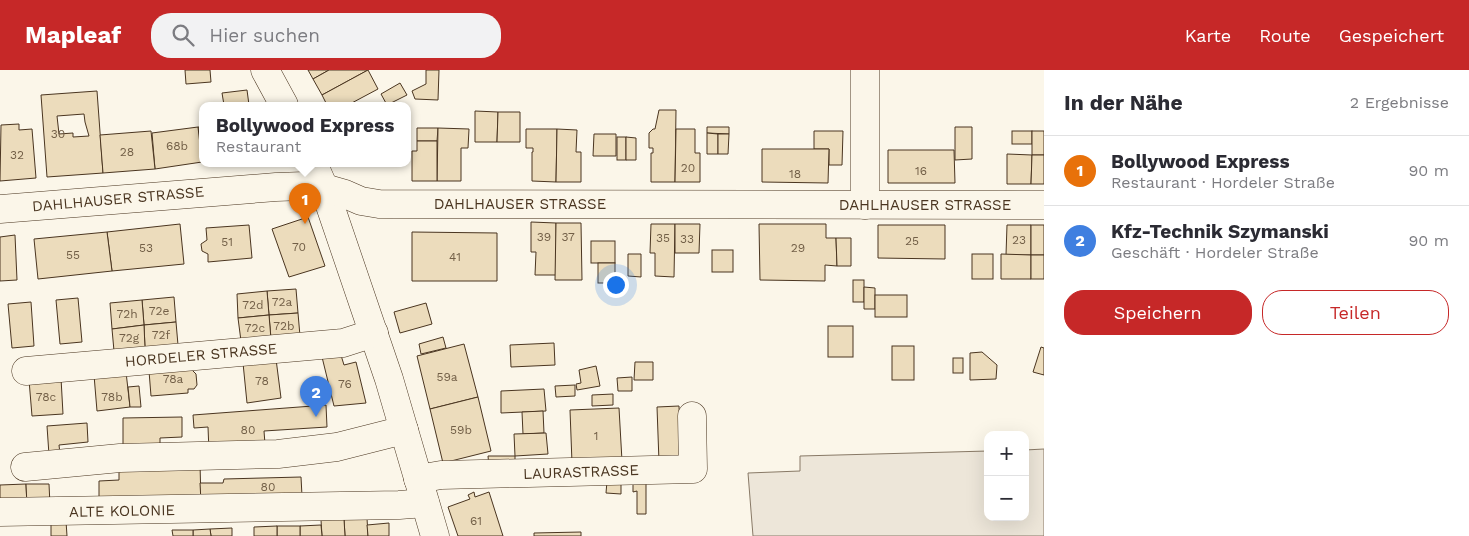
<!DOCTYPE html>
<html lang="de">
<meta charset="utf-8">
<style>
body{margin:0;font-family:"Work Sans",sans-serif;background:#f2f2f3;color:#2b2b33}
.controls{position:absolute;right:15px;bottom:15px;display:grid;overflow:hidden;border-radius:10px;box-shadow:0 5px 20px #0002}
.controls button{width:45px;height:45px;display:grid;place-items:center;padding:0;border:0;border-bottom:1px solid #e1e1e2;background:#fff;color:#2b2b33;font:25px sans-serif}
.you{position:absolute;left:615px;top:214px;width:18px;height:18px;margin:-12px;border:4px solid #fff;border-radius:50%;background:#1a73e8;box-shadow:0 0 0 8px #1a73e833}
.badge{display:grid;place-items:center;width:32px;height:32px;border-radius:50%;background:#c62828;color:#fff;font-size:16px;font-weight:700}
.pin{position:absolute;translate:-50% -41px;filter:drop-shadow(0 1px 2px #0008)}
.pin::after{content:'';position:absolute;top:26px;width:18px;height:15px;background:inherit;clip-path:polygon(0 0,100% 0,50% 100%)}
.popup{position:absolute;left:199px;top:32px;width:212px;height:65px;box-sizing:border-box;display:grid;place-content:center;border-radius:10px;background:#fff;filter:drop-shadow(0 1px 4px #0005);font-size:16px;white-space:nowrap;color:#7c7c81}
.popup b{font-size:19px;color:#2b2b33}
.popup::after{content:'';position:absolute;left:50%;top:100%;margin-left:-10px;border:10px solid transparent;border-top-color:#fff}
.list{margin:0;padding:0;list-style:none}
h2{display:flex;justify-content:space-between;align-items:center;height:65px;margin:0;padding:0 20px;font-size:21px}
h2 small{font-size:16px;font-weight:400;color:#7c7c81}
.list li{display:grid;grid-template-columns:32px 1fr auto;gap:15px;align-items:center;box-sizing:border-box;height:70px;padding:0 20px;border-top:1px solid #e1e1e2}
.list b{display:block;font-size:19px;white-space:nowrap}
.list p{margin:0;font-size:16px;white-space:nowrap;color:#7c7c81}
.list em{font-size:16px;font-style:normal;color:#7c7c81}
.actions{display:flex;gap:10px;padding:15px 20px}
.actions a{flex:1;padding:11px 0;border:1px solid #c62828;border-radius:20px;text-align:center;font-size:18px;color:#c62828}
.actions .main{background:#c62828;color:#fff}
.icon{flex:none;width:28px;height:28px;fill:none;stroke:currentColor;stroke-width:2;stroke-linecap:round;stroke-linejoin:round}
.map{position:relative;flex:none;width:1044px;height:466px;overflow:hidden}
header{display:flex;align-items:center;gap:30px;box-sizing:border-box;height:70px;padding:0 25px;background:#c62828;color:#fff}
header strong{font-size:24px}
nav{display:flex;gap:28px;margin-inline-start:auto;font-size:18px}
.search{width:350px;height:45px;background:#f2f2f3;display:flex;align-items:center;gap:12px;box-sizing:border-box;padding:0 18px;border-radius:20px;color:#7c7c81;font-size:19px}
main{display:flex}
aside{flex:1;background:#fff}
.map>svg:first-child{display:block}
.green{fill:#ede6d9;stroke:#887966}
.building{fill:#ecdcbc;stroke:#4a3520;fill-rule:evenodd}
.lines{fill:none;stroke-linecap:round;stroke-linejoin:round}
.minor-casing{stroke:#4a3520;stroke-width:29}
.minor{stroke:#fbf6e9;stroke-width:28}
.labels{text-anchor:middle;stroke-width:4;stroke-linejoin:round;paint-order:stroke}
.number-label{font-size:12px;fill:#725f47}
.street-label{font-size:15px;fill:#4a3520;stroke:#fbf6e9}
</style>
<header>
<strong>Mapleaf</strong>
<div class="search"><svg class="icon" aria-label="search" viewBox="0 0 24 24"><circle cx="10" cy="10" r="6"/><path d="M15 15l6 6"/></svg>Hier suchen</div>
<nav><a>Karte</a><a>Route</a><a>Gespeichert</a></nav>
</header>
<main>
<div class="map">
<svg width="1044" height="466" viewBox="0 0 1044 466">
<rect width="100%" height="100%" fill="#fbf6e9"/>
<!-- green -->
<polygon class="green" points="1044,379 1044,466 753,466 748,403 800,401 800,386 988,381 988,447 1025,447 1025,380"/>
<!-- building -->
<g class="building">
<polygon points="185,0 210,0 211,12 186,14"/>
<polygon points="308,0 329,0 313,9"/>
<polygon points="329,0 368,0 322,25 313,9"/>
<polygon points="368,0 378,19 348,35 327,35 322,25"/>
<polygon points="426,0 439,0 438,30 415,29 412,21 426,14"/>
<polygon points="400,13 407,25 387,35 381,24"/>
<polygon points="247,20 249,35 224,35 222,23"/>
<path d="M97,21l6,82 -56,4 -6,-82zM84,44l1,8 4,14 -16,1v-4l-14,1 -2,-18z"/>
<polygon points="659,40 676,40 675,112 651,112 651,83 653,83 653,78 649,78 649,63 653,59 655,59"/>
<polygon points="475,41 498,42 497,72 475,72"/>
<polygon points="498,42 520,42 520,72 497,72"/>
<polygon points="19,54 19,60 32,59 36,108 0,111 1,55"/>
<polygon points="198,57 202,57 202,89"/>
<polygon points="198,57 202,92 155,99 152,63"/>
<polygon points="707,57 729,57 729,64 707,63"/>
<polygon points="955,57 972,57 972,89 955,90"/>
<polygon points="417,58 438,58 437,71 417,71"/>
<polygon points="438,58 469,59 468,78 461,78 461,111 437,111"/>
<polygon points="526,59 557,59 556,112 532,111 532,82 533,82 533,78 526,78"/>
<polygon points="557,59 577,60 576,82 581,82 581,112 556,112"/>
<polygon points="676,59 695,59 695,83 700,83 700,112 675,112"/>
<polygon points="151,61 155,99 103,103 100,65"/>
<polygon points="814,61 843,61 842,95 829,95 829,79 814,79"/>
<rect x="1012" y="61" width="20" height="13"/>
<rect x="1032" y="61" width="12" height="24"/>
<polygon points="707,63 718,64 718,84 707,84"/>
<polygon points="594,64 616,64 616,86 593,86"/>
<polygon points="718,64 729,64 728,84 718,84"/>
<rect x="617" y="67" width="9" height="23"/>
<polygon points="626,67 636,68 636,90 626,90"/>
<polygon points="417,71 437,71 437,111 412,111 412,81 417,81"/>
<polygon points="762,79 829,79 828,113 762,112"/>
<polygon points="888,80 954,80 955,113 888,113"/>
<polygon points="1007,84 1032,85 1031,114 1007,114"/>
<polygon points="1032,85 1044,85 1044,114 1031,114"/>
<polygon points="308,147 325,196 289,207 272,159"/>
<polygon points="531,152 556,153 556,205 535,205 536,182 531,182"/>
<polygon points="556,153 581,153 582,210 555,210"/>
<polygon points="180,154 184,194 112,201 107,162"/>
<polygon points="651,154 675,154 674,207 655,206 655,183 650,183"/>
<polygon points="675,154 700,154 699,183 675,183"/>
<polygon points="759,154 826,154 826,168 836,168 837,196 825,195 825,211 760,210"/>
<polygon points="249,155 252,188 208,192 208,184 202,181 201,174 207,170 206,158"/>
<polygon points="878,155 945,155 945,189 878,188"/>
<polygon points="1007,155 1031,155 1031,185 1006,185"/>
<rect x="1031" y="155" width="13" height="30"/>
<polygon points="107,162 112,201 38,209 34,169"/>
<polygon points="412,162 497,163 497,211 412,211"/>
<polygon points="15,165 17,210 0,211 0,167"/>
<polygon points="836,168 851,168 851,196 837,196"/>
<rect x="591" y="171" width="24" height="22"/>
<rect x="712" y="180" width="21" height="22"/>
<polygon points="628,184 641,184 641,207 628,206"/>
<rect x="972" y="184" width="21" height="25"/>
<polygon points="1001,184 1031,185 1031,209 1001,209"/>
<rect x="1031" y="185" width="13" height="24"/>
<rect x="598" y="193" width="17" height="20"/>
<rect x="853" y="210" width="11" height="22"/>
<polygon points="864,217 875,218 875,239 864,239"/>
<polygon points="296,219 298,243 269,245 267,221"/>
<polygon points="267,221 269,245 238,248 237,224"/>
<rect x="875" y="225" width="32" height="22"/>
<polygon points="174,227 176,252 144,255 142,230"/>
<polygon points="78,228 82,272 60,274 56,230"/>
<polygon points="142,230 144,255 112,259 110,233"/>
<polygon points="31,232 34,276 12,278 8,234"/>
<polygon points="426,233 432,254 400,263 394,242"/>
<polygon points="298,243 300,266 271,269 269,245"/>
<polygon points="269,245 271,269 241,271 238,248"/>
<polygon points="176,252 178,275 145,278 144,255"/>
<polygon points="144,255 145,278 114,281 112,259"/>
<rect x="828" y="256" width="25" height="31"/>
<polygon points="443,267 446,278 421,284 419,274"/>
<polygon points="554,273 555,295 511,297 510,275"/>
<polygon points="464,274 478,327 430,339 417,286"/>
<rect x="892" y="276" width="22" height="34"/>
<polygon points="1041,277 1044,278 1044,305 1033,302"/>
<polygon points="340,282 344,295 356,292 366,333 334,336 322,287"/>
<polygon points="982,282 997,295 996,309 970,310 970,283"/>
<rect x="953" y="288" width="10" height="15"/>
<polygon points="276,289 281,328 247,333 243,293"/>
<polygon points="635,292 653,292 653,310 634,310"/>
<polygon points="596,296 600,316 577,320 576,314 581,313 579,300"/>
<polygon points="192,300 196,304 197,315 194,319 188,319 188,323 151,326 149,301"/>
<polygon points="126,302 130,337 97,341 94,305"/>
<polygon points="632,307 632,321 618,321 617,308"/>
<polygon points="61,308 63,344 32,346 29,310"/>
<polygon points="575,315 575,326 556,327 555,316"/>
<polygon points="139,316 141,337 130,337 128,317"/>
<polygon points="544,319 546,341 501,343 501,321"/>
<polygon points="613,324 613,335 592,336 592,325"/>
<polygon points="478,327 491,381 443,393 430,339"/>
<polygon points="326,335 327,357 264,361 265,374 209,382 208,357 194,358 193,345"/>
<polygon points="679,336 681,391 659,392 657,337"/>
<polygon points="619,338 622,391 572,393 570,340"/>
<polygon points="543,341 544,363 523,364 522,342"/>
<polygon points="182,347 182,367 160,368 160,382 123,382 123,348"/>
<polygon points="87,353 88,372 59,375 60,384 49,385 47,356"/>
<polygon points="546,363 548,384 515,386 514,364"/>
<polygon points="488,386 515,386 515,397 489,397"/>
<polygon points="119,394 200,394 201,432 99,434 99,411 119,410"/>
<polygon points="301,407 302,426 201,432 200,413 223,413 224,409"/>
<polygon points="633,410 646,410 646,444 637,444 637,421 633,422"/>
<polygon points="607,411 621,412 621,424 606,423"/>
<polygon points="26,414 27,436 0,436 0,415"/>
<polygon points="26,414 49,414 50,435 27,436"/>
<polygon points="474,422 475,427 489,422 503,466 458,466 448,437 470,429 468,425"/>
<polygon points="367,448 368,466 345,466 344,449"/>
<polygon points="344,449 345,466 322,466 321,450"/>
<polygon points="66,451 67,466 51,466 51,452"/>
<polygon points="389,453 389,466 368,466 367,455"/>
<polygon points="321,455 322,466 300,466 300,456"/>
<rect x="277" y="456" width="23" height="10"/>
<polygon points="277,456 277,466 254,466 254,457"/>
<polygon points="232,458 232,466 211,466 210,459"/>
<polygon points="210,459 211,466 193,466 193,460"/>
<polygon points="172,460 193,460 193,466 173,466"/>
<polygon points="581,462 581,466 534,466 534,463"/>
</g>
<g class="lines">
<!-- minor casing -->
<g class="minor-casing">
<g id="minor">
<polyline points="265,0 284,35"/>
<polyline points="313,93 324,118 389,309 435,466"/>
<polyline points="865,135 865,0"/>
<polyline points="0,139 276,117 304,116 324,118 345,124 361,131 379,134 1044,135"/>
<polyline points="26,301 343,273 374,263"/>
<polyline points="25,397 120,388 278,384 337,377 404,360"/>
<polyline points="418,409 441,405 693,399 692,346"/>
<polyline points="0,442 399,435 425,433"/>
</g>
</g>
<!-- minor -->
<use href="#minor" class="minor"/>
</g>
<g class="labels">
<!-- number labels -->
<g class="number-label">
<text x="58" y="68">30</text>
<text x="177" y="80">68b</text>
<text x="127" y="86">28</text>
<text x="17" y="89">32</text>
<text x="688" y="102">20</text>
<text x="921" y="105">16</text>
<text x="795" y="108">18</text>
<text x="544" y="171">39</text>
<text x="568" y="171">37</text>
<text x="663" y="172">35</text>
<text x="687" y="173">33</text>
<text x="1019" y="174">23</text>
<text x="912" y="175">25</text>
<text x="227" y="176">51</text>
<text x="299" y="181">70</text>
<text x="146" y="182">53</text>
<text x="798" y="182">29</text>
<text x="73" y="189">55</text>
<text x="455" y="191">41</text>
<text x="282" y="236">72a</text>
<text x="253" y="239">72d</text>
<text x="159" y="245">72e</text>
<text x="127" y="248">72h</text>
<text x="284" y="260">72b</text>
<text x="255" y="262">72c</text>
<text x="161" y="269">72f</text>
<text x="129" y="272">72g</text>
<text x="447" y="311">59a</text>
<text x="173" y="313">78a</text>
<text x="262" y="315">78</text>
<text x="345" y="318">76</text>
<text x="46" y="331">78c</text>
<text x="112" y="331">78b</text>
<text x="248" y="364">80</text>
<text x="461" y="364">59b</text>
<text x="596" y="370">1</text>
<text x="268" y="421">80</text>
<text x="476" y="455">61</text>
</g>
<!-- street labels -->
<g class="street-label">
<text transform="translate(118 129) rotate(-5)" y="5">DAHLHAUSER STRASSE</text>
<text x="520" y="139">DAHLHAUSER STRASSE</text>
<text x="925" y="140">DAHLHAUSER STRASSE</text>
<text transform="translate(201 285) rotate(-5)" y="5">HORDELER STRASSE</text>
<text transform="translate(581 402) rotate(-2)" y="5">LAURASTRASSE</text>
<text transform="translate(122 441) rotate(-1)" y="5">ALTE KOLONIE</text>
</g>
</g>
</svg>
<div class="controls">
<button>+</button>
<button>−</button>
</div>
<div class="you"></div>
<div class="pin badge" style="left:305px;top:154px;background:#e8710a">1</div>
<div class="popup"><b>Bollywood Express</b>Restaurant</div>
<div class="pin badge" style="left:316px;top:347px;background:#3f7fe0">2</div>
</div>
<aside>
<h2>In der Nähe<small>2 Ergebnisse</small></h2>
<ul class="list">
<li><span class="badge" style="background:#e8710a">1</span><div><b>Bollywood Express</b><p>Restaurant · Hordeler Straße</p></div><em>90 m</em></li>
<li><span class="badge" style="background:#3f7fe0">2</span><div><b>Kfz-Technik Szymanski</b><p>Geschäft · Hordeler Straße</p></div><em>90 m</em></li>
</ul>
<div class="actions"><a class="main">Speichern</a><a>Teilen</a></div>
</aside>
</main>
